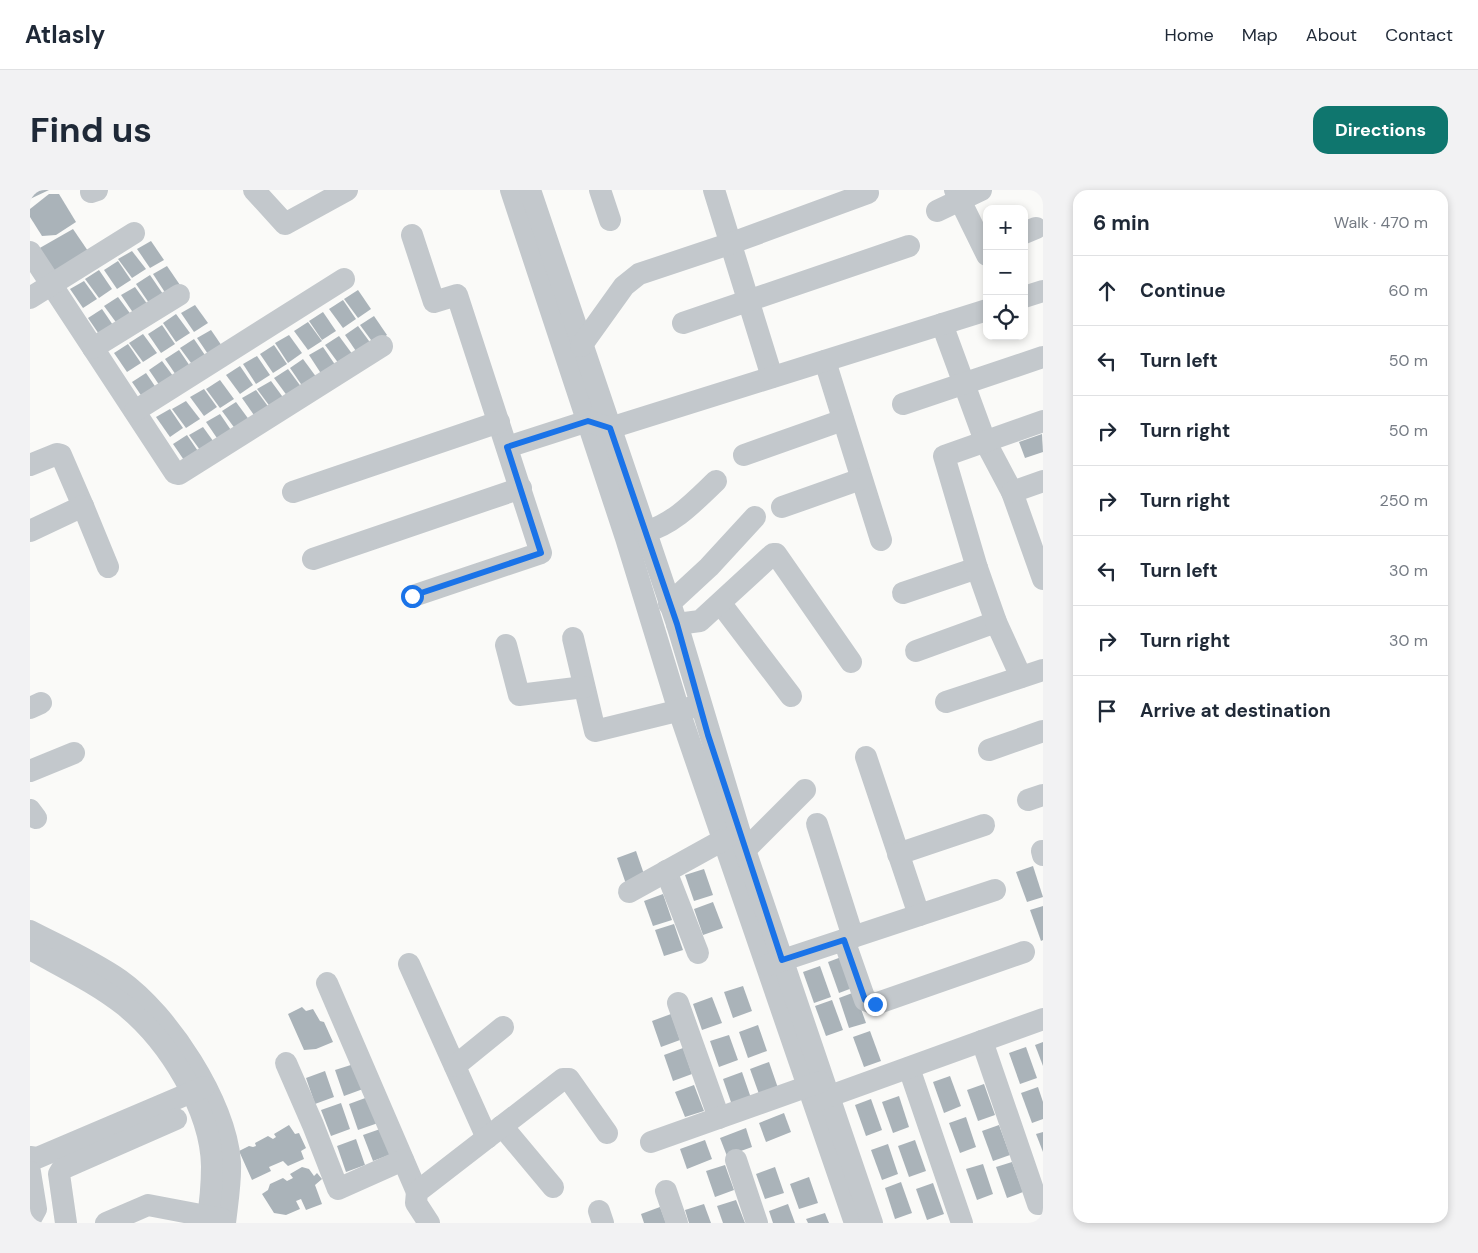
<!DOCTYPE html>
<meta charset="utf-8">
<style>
body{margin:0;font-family:"DM Sans",sans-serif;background:#f2f2f3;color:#1f2937}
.controls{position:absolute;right:15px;top:15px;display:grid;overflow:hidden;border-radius:10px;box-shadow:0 2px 8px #0003}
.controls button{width:45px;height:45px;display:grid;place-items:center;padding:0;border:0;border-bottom:1px solid #e0e1e3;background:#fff;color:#1f2937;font:25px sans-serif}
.stop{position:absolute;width:15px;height:15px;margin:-11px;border:4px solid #1a73e8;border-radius:50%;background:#fff}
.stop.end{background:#1a73e8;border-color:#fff;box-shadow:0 1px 5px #0008}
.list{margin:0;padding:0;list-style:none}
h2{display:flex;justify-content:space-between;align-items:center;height:65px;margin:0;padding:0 20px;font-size:21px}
h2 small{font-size:16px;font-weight:400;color:#747a83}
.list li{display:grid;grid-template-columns:32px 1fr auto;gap:15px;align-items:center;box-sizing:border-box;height:70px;padding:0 20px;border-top:1px solid #e0e1e3}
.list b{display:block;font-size:19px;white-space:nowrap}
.list em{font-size:16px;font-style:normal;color:#747a83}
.icon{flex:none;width:28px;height:28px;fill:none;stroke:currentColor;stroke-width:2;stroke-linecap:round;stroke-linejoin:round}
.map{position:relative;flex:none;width:1013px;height:1033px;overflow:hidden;border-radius:15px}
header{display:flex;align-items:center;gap:30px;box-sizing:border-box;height:70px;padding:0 25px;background:#fff;border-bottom:1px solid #e0e1e3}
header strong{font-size:24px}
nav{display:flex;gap:28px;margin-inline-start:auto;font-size:18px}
.intro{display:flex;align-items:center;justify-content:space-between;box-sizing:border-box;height:120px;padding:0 30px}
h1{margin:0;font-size:35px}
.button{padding:12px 22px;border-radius:15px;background:#0f766e;color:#fff;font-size:18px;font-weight:700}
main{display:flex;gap:30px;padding:0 30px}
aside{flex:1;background:#fff;border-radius:15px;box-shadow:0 2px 8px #0003}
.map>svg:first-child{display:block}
.building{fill:#aab3b9}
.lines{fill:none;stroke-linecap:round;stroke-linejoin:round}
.minor{stroke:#c3c8cc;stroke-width:22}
.route{stroke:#1a73e8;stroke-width:6}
</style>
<header>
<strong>Atlasly</strong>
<nav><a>Home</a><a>Map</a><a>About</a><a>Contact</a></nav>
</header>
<div class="intro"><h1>Find us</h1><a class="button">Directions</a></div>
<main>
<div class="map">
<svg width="1013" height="1033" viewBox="0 0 1013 1033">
<rect width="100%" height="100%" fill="#fafaf8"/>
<!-- building -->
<g class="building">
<polygon points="0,0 19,0 0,9"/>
<polygon points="19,4 29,4 46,32 26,45 12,46 0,27 0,19"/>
<polygon points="43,39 58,61 23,83 8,59"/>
<polygon points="121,51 134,70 120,78 107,59"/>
<polygon points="102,61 116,79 102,88 88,69"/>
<polygon points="88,71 101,90 87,99 74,80"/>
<polygon points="137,76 150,95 136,104 123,84"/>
<polygon points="69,80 82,99 69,108 55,89"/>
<polygon points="120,85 133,104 119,113 106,94"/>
<polygon points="54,91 67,109 53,118 40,99"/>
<polygon points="105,97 118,115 104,124 91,105"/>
<polygon points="328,100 341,119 328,128 314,109"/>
<polygon points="88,107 102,126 88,135 74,116"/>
<polygon points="313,110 326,129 313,138 299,119"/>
<polygon points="165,115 178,133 164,142 151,123"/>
<polygon points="72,119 85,138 71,147 58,128"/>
<polygon points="293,122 306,141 292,150 279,131"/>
<polygon points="146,124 160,143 146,152 133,133"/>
<polygon points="344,126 357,145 344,154 330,135"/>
<polygon points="278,132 292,151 278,160 264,141"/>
<polygon points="132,135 145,154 131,163 118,144"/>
<polygon points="328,136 342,155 328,164 315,145"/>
<polygon points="181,140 194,159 180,167 167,148"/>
<polygon points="113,144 127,163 113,172 99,153"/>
<polygon points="259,145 272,163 258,173 245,153"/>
<polygon points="309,146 323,165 309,174 295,155"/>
<polygon points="164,149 177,168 164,177 150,158"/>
<polygon points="98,154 111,173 97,182 84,163"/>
<polygon points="244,155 257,174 243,183 230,164"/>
<polygon points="293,157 306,176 292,185 279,165"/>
<polygon points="149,160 162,179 148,188 135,169"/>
<polygon points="227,166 240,185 226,194 213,174"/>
<polygon points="273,169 287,188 273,197 260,178"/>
<polygon points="132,171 146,190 132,199 119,180"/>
<polygon points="210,176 223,195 210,204 196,185"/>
<polygon points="258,179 272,198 258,207 244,188"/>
<polygon points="116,183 129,202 115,211 102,192"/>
<polygon points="190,190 204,209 190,218 176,199"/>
<polygon points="241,191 255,210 241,218 227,199"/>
<polygon points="174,199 187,217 174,226 160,207"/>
<polygon points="226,200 240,219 226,228 212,208"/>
<polygon points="156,211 170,229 156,238 142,219"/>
<polygon points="206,212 220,231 206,240 192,221"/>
<polygon points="140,219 153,238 140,247 126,227"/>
<polygon points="190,224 203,243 189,251 176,232"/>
<polygon points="173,237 186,255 173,264 159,245"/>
<polygon points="1012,244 1013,262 995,268 989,252"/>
<polygon points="157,245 170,264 156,273 143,254"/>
<polygon points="606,661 615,687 596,694 587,668"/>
<polygon points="1003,676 1013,707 997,712 986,682"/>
<polygon points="674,679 683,705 664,711 655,685"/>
<polygon points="633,704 642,730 623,736 614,711"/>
<polygon points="683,712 693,738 673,745 664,719"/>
<polygon points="1013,716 1013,750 1011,751 1000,720"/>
<polygon points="644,734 653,760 634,766 625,740"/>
<polygon points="814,766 825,797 809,803 798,772"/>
<polygon points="790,776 801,807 784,813 773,782"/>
<polygon points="713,796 722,821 703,828 694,802"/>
<polygon points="825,802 836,833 819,838 809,808"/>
<polygon points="682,807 692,833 672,840 663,814"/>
<polygon points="802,810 813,840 796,846 785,816"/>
<polygon points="272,817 276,821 283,819 290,831 294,832 303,852 286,859 274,860 258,824"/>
<polygon points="641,824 650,850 631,857 622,831"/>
<polygon points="728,835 737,861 718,868 709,842"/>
<polygon points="840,841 851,871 834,877 823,847"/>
<polygon points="699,845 708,870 689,877 680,851"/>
<polygon points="1013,852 1013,876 1005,855"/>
<polygon points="996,857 1007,888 990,894 979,863"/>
<polygon points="653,858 662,884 643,891 634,865"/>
<polygon points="739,872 748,898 729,904 720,879"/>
<polygon points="324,874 333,899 314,906 305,880"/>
<polygon points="295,881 304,907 285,914 276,888"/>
<polygon points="712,882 721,908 702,915 693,889"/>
<polygon points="920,886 931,916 914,923 903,892"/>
<polygon points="954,894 965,925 948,931 937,900"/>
<polygon points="664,895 674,921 655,927 645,902"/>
<polygon points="1008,897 1013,912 1013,929 1002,933 991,903"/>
<polygon points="869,906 879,937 863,943 852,912"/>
<polygon points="338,907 348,933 328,940 319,914"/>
<polygon points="841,909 852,940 836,946 825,915"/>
<polygon points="311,913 320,939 301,946 291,920"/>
<polygon points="754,923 761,942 736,952 729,933"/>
<polygon points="936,927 946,957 930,963 919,933"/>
<polygon points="259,935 265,944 269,943 276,958 271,961 274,969 258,976 253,971 239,977 241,981 222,990 209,961 219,956 223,957 226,956 225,953 238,946 243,949 246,947 244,944"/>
<polygon points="969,935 980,965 963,971 952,941"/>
<polygon points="353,938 362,964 343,971 333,945"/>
<polygon points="716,938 722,957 697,966 690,948"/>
<polygon points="1013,942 1013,962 1006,944"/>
<polygon points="326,949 335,975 316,982 307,956"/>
<polygon points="675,950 682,969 657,979 650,959"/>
<polygon points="885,950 896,981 879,987 868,956"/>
<polygon points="858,954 868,984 852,990 841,960"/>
<polygon points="982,972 993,1002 977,1008 966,977"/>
<polygon points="953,974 963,1004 947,1010 936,979"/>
<polygon points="695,975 704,1000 685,1007 676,981"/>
<polygon points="272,977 279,979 284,986 287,983 292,989 285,995 292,1014 276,1020 271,1009 266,1011 270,1019 256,1025 244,1023 232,1004 238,1000 240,994 253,988 257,991 263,988 260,984"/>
<polygon points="745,977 754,1003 735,1009 726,984"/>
<polygon points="779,987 788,1013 769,1019 760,994"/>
<polygon points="871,992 882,1023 865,1029 855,998"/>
<polygon points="903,993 914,1024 897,1030 886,999"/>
<polygon points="706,1010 715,1033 693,1033 687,1016"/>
<polygon points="674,1014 681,1033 659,1033 655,1020"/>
<polygon points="758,1014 765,1033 743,1033 739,1021"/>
<polygon points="630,1017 636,1033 614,1033 611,1024"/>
<polygon points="795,1023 799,1033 778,1033 776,1029"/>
</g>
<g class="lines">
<!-- minor -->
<g class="minor">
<polyline points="224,0 255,34 317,0"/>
<polyline points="481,0 596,348 649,521 825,1033"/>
<polyline points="500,0 647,434 715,660 842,1033"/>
<polyline points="570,0 580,30"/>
<polyline points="684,0 742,187"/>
<polyline points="925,0 957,65"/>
<polyline points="61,2 67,0"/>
<polyline points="907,21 951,0"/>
<polyline points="994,43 1006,38"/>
<polyline points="382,45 404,112 427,105 511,363 383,406"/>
<polyline points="0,62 145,283 149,284 352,156"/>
<polyline points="994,107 1013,101"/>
<polyline points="0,108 104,43"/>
<polyline points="653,133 879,56"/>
<polyline points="912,134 955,251 982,302 1013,389"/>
<polyline points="551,156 594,96 609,84 699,54 838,3"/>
<polyline points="63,158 149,105"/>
<polyline points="795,171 851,350"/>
<polyline points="873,214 1013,167"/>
<polyline points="105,221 314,89"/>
<polyline points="477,257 558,231 580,238 957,120"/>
<polyline points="714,265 813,230"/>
<polyline points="0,275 27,264 31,265 53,316"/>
<polyline points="263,302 469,232"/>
<polyline points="982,302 1013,291"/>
<polyline points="752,317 831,289"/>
<polyline points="0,341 53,316 78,377"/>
<path d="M615,342c29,-8 50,-31 71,-51"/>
<polyline points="283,369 491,298"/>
<polyline points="873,403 947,378"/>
<polyline points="639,414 679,377 725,327"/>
<polyline points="691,414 761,506"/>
<polyline points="647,434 670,431 743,364 746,364 821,472"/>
<polyline points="543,448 565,541 663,517"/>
<polyline points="476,455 489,505 554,497"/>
<polyline points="886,461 966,432"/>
<polyline points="991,487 966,432 947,378 914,266 1013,231"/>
<polyline points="916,512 1013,480"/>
<polyline points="0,518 11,513"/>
<polyline points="959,560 1013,541"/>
<polyline points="836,567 889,725"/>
<polyline points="0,581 44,563"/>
<polyline points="998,610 1013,605"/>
<polyline points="0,620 6,628"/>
<polyline points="787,634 823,747"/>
<polyline points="715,660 775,600"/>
<polyline points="1012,661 1013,665"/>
<polyline points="868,664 954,635"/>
<polyline points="636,681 668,763"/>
<polyline points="599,702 693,650"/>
<path d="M0,741c31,16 61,29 90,49 48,34 106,122 110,182 1,20 -3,42 -5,61"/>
<polyline points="814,750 835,810 845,814 994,762"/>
<path d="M0,759c32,18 66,34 95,57 43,35 86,103 87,160 0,18 -2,39 -5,57"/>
<polyline points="379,774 457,948"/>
<polyline points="738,775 965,700"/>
<polyline points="297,793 387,1002"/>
<polyline points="648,813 689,928"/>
<polyline points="952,851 1008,1014"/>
<polyline points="256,873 283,935 308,999 373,970"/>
<polyline points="425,876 473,837"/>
<polyline points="879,878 932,1033"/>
<polyline points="786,911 1013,829"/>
<polyline points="472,936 523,997"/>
<polyline points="621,952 790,892"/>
<polyline points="0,967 7,968 174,897"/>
<polyline points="706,970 727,1033"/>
<polyline points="0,982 6,1019 0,1030"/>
<polyline points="636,1001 647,1033"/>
<polyline points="569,1021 573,1033"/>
<polyline points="36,1033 29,984 32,979 146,929"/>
<polyline points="76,1033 118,1015 192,1029"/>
<polyline points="399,1033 386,1013 387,1002 533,889 539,889 577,943"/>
</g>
</g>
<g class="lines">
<!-- route -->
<polyline class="route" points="382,406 511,363 477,257 558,231 580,238 647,434 678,545 752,770 814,750 835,810 845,814"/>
</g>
</svg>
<div class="controls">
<button>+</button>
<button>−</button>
<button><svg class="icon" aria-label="locate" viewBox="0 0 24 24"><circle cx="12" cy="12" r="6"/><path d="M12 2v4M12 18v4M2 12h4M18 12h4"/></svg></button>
</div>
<div class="stop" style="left:382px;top:406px"></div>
<div class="stop end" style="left:845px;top:814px"></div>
</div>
<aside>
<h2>6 min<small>Walk · 470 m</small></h2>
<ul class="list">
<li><svg class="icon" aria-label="ahead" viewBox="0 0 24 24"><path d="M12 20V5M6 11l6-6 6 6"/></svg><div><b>Continue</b></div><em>60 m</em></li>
<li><svg class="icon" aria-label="left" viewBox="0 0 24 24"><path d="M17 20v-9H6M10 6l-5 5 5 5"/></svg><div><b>Turn left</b></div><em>50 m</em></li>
<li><svg class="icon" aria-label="right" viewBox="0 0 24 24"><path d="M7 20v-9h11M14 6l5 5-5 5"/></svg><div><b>Turn right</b></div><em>50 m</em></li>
<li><svg class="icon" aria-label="right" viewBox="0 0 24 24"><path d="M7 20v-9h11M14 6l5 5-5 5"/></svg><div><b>Turn right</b></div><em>250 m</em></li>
<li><svg class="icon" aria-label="left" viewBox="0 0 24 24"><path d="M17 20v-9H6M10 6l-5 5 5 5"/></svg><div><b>Turn left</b></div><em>30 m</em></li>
<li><svg class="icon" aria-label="right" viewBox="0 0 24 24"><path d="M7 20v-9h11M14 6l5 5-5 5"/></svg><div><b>Turn right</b></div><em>30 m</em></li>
<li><svg class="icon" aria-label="arrive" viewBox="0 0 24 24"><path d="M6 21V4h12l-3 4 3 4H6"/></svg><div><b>Arrive at destination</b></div></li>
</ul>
</aside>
</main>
